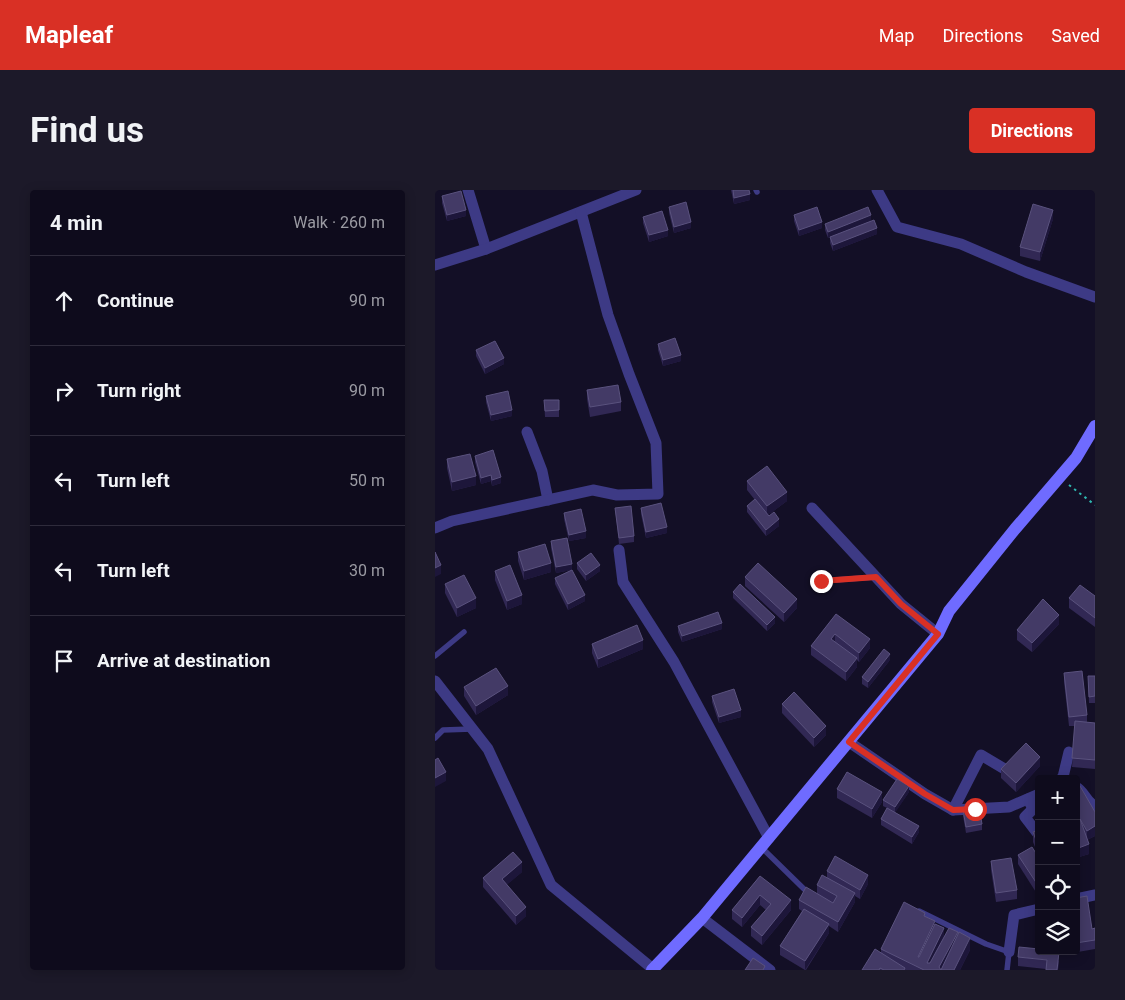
<!DOCTYPE html>
<meta charset="utf-8">
<style>
body{margin:0;font-family:Roboto,sans-serif;background:#1c1929;color:#f1f3f6}
.controls{position:absolute;right:15px;bottom:15px;display:grid;overflow:hidden;border-radius:5px;box-shadow:0 2px 12px #0003}
.controls button{width:45px;height:45px;display:grid;place-items:center;padding:0;border:0;border-bottom:1px solid #2e2b3b;background:#0e0b1c;color:#f1f3f6;font:25px sans-serif}
.stop{position:absolute;width:15px;height:15px;margin:-11px;border:4px solid #d93025;border-radius:50%;background:#fff}
.stop.end{background:#d93025;border-color:#fff;box-shadow:0 1px 5px #0008}
.list{margin:0;padding:0;list-style:none}
h2{display:flex;justify-content:space-between;align-items:center;height:65px;margin:0;padding:0 20px;font-size:21px}
h2 small{font-size:16px;font-weight:400;color:#9b9ba3}
.list li{display:grid;grid-template-columns:32px 1fr auto;gap:15px;align-items:center;box-sizing:border-box;height:90px;padding:0 20px;border-top:1px solid #2e2b3b}
.list b{display:block;font-size:19px;white-space:nowrap}
.list em{font-size:16px;font-style:normal;color:#9b9ba3}
.icon{flex:none;width:28px;height:28px;fill:none;stroke:currentColor;stroke-width:2;stroke-linecap:round;stroke-linejoin:round}
.map{position:relative;flex:none;width:660px;height:780px;overflow:hidden;border-radius:5px}
header{display:flex;align-items:center;gap:30px;box-sizing:border-box;height:70px;padding:0 25px;background:#d93025;color:#fff}
header strong{font-size:24px}
nav{display:flex;gap:28px;margin-inline-start:auto;font-size:18px}
.intro{display:flex;align-items:center;justify-content:space-between;box-sizing:border-box;height:120px;padding:0 30px}
h1{margin:0;font-size:35px}
.button{padding:12px 22px;border-radius:5px;background:#d93025;color:#fff;font-size:18px;font-weight:700}
main{display:flex;gap:30px;padding:0 30px}
aside{flex:1;background:#0e0b1c;border-radius:5px;box-shadow:0 2px 12px #0003}
.map>svg:first-child{display:block}
.lines{fill:none;stroke-linecap:round;stroke-linejoin:round}
.path{stroke:#2fb8b0;stroke-width:2;stroke-dasharray:2.5 4;stroke-linecap:butt}
.lane{stroke:#3d3a85;stroke-width:5.5}
.street{stroke:#3d3a85;stroke-width:11}
.secondary{stroke:#6f6bff;stroke-width:12}
.wall{fill:#312854}
.shaded-wall{fill:#1d163a}
.building{fill:#433a66;stroke:#5a527e}
.route{stroke:#d93025;stroke-width:6}
</style>
<header>
<strong>Mapleaf</strong>
<nav><a>Map</a><a>Directions</a><a>Saved</a></nav>
</header>
<div class="intro"><h1>Find us</h1><a class="button">Directions</a></div>
<main>
<aside>
<h2>4 min<small>Walk · 260 m</small></h2>
<ul class="list">
<li><svg class="icon" aria-label="ahead" viewBox="0 0 24 24"><path d="M12 20V5M6 11l6-6 6 6"/></svg><div><b>Continue</b></div><em>90 m</em></li>
<li><svg class="icon" aria-label="right" viewBox="0 0 24 24"><path d="M7 20v-9h11M14 6l5 5-5 5"/></svg><div><b>Turn right</b></div><em>90 m</em></li>
<li><svg class="icon" aria-label="left" viewBox="0 0 24 24"><path d="M17 20v-9H6M10 6l-5 5 5 5"/></svg><div><b>Turn left</b></div><em>50 m</em></li>
<li><svg class="icon" aria-label="left" viewBox="0 0 24 24"><path d="M17 20v-9H6M10 6l-5 5 5 5"/></svg><div><b>Turn left</b></div><em>30 m</em></li>
<li><svg class="icon" aria-label="arrive" viewBox="0 0 24 24"><path d="M6 21V4h12l-3 4 3 4H6"/></svg><div><b>Arrive at destination</b></div></li>
</ul>
</aside>
<div class="map">
<svg width="660" height="780" viewBox="0 0 660 780">
<rect width="100%" height="100%" fill="#130f26"/>
<g class="lines">
<!-- path -->
<polyline class="path" points="634,295 660,315"/>
<!-- lane -->
<g class="lane">
<polyline points="321,0 322,2"/>
<polyline points="386,391 441,387"/>
<polyline points="0,466 29,442"/>
<polyline points="0,548 8,540 37,539"/>
<polyline points="326,657 369,699"/>
<polyline points="484,721 551,754 574,762 572,780"/>
</g>
<!-- street -->
<g class="street">
<polyline points="33,0 51,59"/>
<polyline points="442,0 462,37 526,54 591,82 660,107"/>
<polyline points="0,75 51,59 201,0"/>
<polyline points="92,242 107,281 113,310"/>
<polyline points="377,318 466,414 503,444"/>
<polyline points="0,338 17,331 158,300 182,305 223,304 221,253 194,184 173,125 146,22"/>
<polyline points="184,360 188,392 239,472 334,648"/>
<polyline points="0,491 53,559 116,695 218,779"/>
<polyline points="414,552 490,604 518,620 574,617 604,604"/>
<polyline points="626,589 628,587 634,562"/>
<path d="M641,597c9,5 9,14 19,19"/>
<polyline points="593,609 598,619 590,627 603,644"/>
<polyline points="518,620 546,565 573,581"/>
<polyline points="641,709 660,705"/>
<polyline points="267,728 335,780"/>
<polyline points="574,762 579,725 604,719"/>
</g>
<!-- secondary -->
<polyline class="secondary" points="217,780 267,728 503,444 514,421 580,339 641,268 660,236"/>
</g>
<!-- wall -->
<g class="wall">
<polygon points="296,0 314,0 315,10 299,14"/>
<polygon points="7,6 31,26 12,31 7,13"/>
<polygon points="234,17 256,38 239,43 234,23"/>
<polygon points="359,25 387,38 364,46 359,31"/>
<polygon points="208,27 233,46 214,52 208,33"/>
<polygon points="618,29 605,71 585,66 585,57"/>
<polygon points="436,31 442,44 398,61 395,53 395,47 393,48 390,40 390,34"/>
<polygon points="223,154 246,171 228,176 223,160"/>
<polygon points="41,160 69,174 50,184 41,166"/>
<polygon points="152,200 186,212 186,221 155,227 152,209"/>
<polygon points="51,206 77,226 56,231 51,212"/>
<polygon points="109,210 124,210 124,227 110,227"/>
<polygon points="40,266 66,293 57,296 56,291 46,294 40,272"/>
<polygon points="12,269 41,295 17,301 12,278"/>
<polygon points="312,291 352,311 333,325 344,336 331,346 312,322 312,316 320,310 312,300"/>
<polygon points="180,318 199,346 199,352 184,354"/>
<polygon points="206,318 232,343 211,348 206,324"/>
<polygon points="129,323 151,348 134,351 129,329"/>
<polygon points="116,351 137,380 150,411 133,420 120,394 120,388 136,380 121,383 116,358"/>
<polygon points="83,362 116,382 89,390 83,371"/>
<polygon points="142,373 165,381 151,391 142,379"/>
<polygon points="60,381 87,414 72,420 60,390"/>
<polygon points="310,387 362,418 349,432 310,396"/>
<polygon points="10,394 41,418 22,427 10,403"/>
<polygon points="298,402 340,433 332,441 298,408"/>
<polygon points="660,406 660,437 634,418 634,408"/>
<polygon points="401,424 435,458 424,472 422,470 422,477 411,491 376,465 376,456"/>
<polygon points="624,434 597,462 582,450 582,440"/>
<polygon points="243,436 287,439 247,452 243,442"/>
<polygon points="157,454 208,459 163,478 157,463"/>
<polygon points="455,470 433,498 427,494 427,487"/>
<polygon points="629,483 652,525 652,532 660,533 660,579 637,577 640,536 634,536 629,492"/>
<polygon points="653,486 660,486 660,513 654,513"/>
<polygon points="29,497 73,505 41,525 29,506"/>
<polygon points="277,506 306,527 284,533 277,512"/>
<polygon points="347,514 391,545 379,557 347,523"/>
<polygon points="605,576 581,602 566,588 566,579"/>
<polygon points="641,598 660,622 660,646 652,650 654,664 641,668"/>
<polygon points="402,599 447,612 437,628 402,608"/>
<polygon points="474,602 460,622 484,642 477,654 446,635 446,629 452,618 448,616 448,610"/>
<polygon points="528,620 547,634 547,640 531,643 528,626"/>
<polygon points="604,640 604,662 602,662 598,652 598,642"/>
<polygon points="583,665 604,668 604,707 583,674"/>
<polygon points="556,671 582,700 582,709 561,712 556,680"/>
<polygon points="392,681 433,694 425,709 420,706 420,712 403,742 394,736 394,743 371,780 370,780 345,765 345,756 367,721 364,719 364,710 382,703 382,695 392,687"/>
<polygon points="87,682 71,695 91,726 81,735 48,697 48,688"/>
<polygon points="325,686 356,720 327,755 316,746 316,737 331,720 325,715 307,737 297,729 297,720"/>
<polygon points="641,708 657,739 660,738 660,759 637,763 637,761 641,761"/>
<polygon points="490,727 500,734 509,748 523,746 535,760 525,780 427,780 446,763 446,759"/>
<polygon points="583,767 624,771 623,780 611,780 611,779 583,776"/>
</g>
<!-- shaded-wall -->
<g class="shaded-wall">
<polygon points="315,4 315,10 299,14 299,8"/>
<polygon points="31,20 31,26 12,31 12,25"/>
<polygon points="618,20 618,29 605,71 605,62"/>
<polygon points="436,25 436,31 393,48 393,42"/>
<polygon points="256,32 256,38 239,43 239,37"/>
<polygon points="387,32 387,38 364,46 364,40"/>
<polygon points="442,38 442,44 398,61 398,55"/>
<polygon points="233,40 233,46 214,52 214,45"/>
<polygon points="246,165 246,171 228,176 228,170"/>
<polygon points="69,168 69,174 50,184 50,178"/>
<polygon points="77,220 77,226 56,231 56,225"/>
<polygon points="56,285 56,291 46,294 46,288"/>
<polygon points="41,286 41,295 17,301 17,292"/>
<polygon points="66,287 66,293 57,296 57,290"/>
<polygon points="352,302 352,311 332,326 332,316"/>
<polygon points="344,329 344,336 331,346 331,340"/>
<polygon points="232,337 232,343 211,348 211,342"/>
<polygon points="151,341 151,348 134,351 134,345"/>
<polygon points="116,373 116,382 89,390 89,381"/>
<polygon points="137,374 137,380 121,383 121,377"/>
<polygon points="6,375 6,384 0,387 0,378"/>
<polygon points="165,375 165,381 151,391 151,385"/>
<polygon points="87,405 87,414 72,420 72,411"/>
<polygon points="150,405 150,411 133,420 133,414"/>
<polygon points="41,408 41,418 22,427 22,418"/>
<polygon points="362,409 362,418 349,432 349,423"/>
<polygon points="624,425 624,434 597,462 597,453"/>
<polygon points="340,427 340,433 332,441 332,435"/>
<polygon points="287,433 287,439 247,452 247,446"/>
<polygon points="400,444 400,454 396,449"/>
<polygon points="435,449 435,458 424,472 424,463"/>
<polygon points="208,450 208,459 163,478 163,469"/>
<polygon points="455,464 455,470 433,498 433,492"/>
<polygon points="422,468 422,477 411,491 411,482"/>
<polygon points="73,496 73,505 41,525 41,516"/>
<polygon points="306,520 306,527 284,533 284,527"/>
<polygon points="391,536 391,545 379,557 379,548"/>
<polygon points="605,567 605,576 581,602 581,593"/>
<polygon points="11,582 11,591 0,597 0,588"/>
<polygon points="474,596 474,602 460,623 460,617"/>
<polygon points="447,602 447,612 437,628 437,619"/>
<polygon points="484,636 484,642 477,654 477,647"/>
<polygon points="660,636 660,646 652,650 652,641"/>
<rect x="602" y="653" width="2" height="9"/>
<polygon points="654,654 654,664 641,668 641,659"/>
<polygon points="87,672 87,682 67,699 67,689"/>
<polygon points="433,685 433,694 425,709 425,700"/>
<polygon points="420,703 420,712 403,742 403,732"/>
<polygon points="325,705 325,715 307,737 307,728"/>
<polygon points="356,710 356,720 327,755 327,746"/>
<polygon points="91,717 91,726 81,735 81,726"/>
<polygon points="500,731 500,743 484,777 483,767"/>
<polygon points="394,734 394,743 370,780 370,771"/>
<polygon points="509,738 509,750 494,780 492,773"/>
<polygon points="523,742 523,754 509,780 504,780 504,777"/>
<polygon points="535,748 535,760 525,780 519,780"/>
<polygon points="624,762 623,780 622,780"/>
</g>
<!-- building -->
<g class="building">
<polygon points="298,0 314,0 315,4 299,8"/>
<polygon points="26,1 31,20 12,25 7,6"/>
<polygon points="251,12 256,32 239,37 234,17"/>
<polygon points="598,14 618,20 605,62 585,57"/>
<polygon points="382,17 387,32 364,40 359,25"/>
<polygon points="433,17 436,25 393,42 390,34"/>
<polygon points="227,21 233,40 214,45 208,27"/>
<polygon points="439,30 442,38 398,55 395,47"/>
<polygon points="240,148 246,165 228,170 223,154"/>
<polygon points="60,151 69,168 50,178 41,160"/>
<polygon points="183,195 186,212 155,217 152,200"/>
<polygon points="73,201 77,220 56,225 51,206"/>
<polygon points="109,210 124,210 124,220 110,221"/>
<polygon points="58,260 66,287 57,290 56,285 46,288 40,266"/>
<polygon points="35,264 41,286 17,292 12,269"/>
<polygon points="332,276 352,302 332,316 312,291"/>
<polygon points="320,309 334,326 339,322 344,329 331,340 312,316"/>
<polygon points="226,313 232,337 211,342 206,318"/>
<polygon points="196,316 199,346 184,348 180,318"/>
<polygon points="146,319 151,341 134,345 129,323"/>
<polygon points="132,348 137,374 121,377 116,351"/>
<polygon points="110,354 116,373 89,381 83,362"/>
<polygon points="0,362 6,375 0,378"/>
<polygon points="156,363 165,375 151,385 142,373"/>
<polygon points="323,373 362,409 349,423 310,387"/>
<polygon points="75,375 87,405 72,411 60,381"/>
<polygon points="137,380 150,405 133,414 120,388"/>
<polygon points="29,385 41,408 22,418 10,394"/>
<polygon points="305,394 340,427 332,435 298,402"/>
<polygon points="645,395 660,406 660,428 634,408"/>
<polygon points="608,409 624,425 597,453 582,440"/>
<polygon points="283,422 287,433 247,446 243,436"/>
<polygon points="401,424 435,449 424,463 400,444 396,449 422,468 411,482 376,456"/>
<polygon points="202,435 208,450 163,469 157,454"/>
<polygon points="449,459 455,464 433,492 427,487"/>
<polygon points="61,478 73,496 41,516 29,497"/>
<polygon points="647,481 652,525 634,527 629,483"/>
<polygon points="653,486 660,486 660,506 654,507"/>
<polygon points="299,499 306,520 284,527 277,506"/>
<polygon points="359,502 391,536 379,548 347,514"/>
<polygon points="640,531 660,533 660,570 637,568"/>
<polygon points="591,553 605,567 581,593 566,579"/>
<polygon points="3,568 11,582 0,588 0,570"/>
<polygon points="412,582 447,602 437,619 402,599"/>
<polygon points="462,589 474,596 460,617 448,610"/>
<polygon points="645,596 660,622 660,636 652,641 645,629 654,654 641,659 641,627 644,626 641,622 641,598"/>
<polygon points="544,617 547,634 531,637 528,620"/>
<polygon points="452,618 484,636 477,647 446,629"/>
<polygon points="604,640 604,653 602,653 598,642"/>
<polygon points="597,657 604,668 604,697 583,665"/>
<polygon points="78,662 87,672 67,689 91,717 81,726 48,688"/>
<polygon points="400,666 433,685 425,700 392,681"/>
<polygon points="576,668 582,700 561,703 556,671"/>
<polygon points="387,685 420,703 403,732 364,710 371,697 398,713 402,706 382,695"/>
<polygon points="325,686 356,710 327,746 316,737 336,714 325,705 307,728 297,720"/>
<polygon points="652,706 657,739 660,738 660,750 641,753 641,708"/>
<polygon points="469,712 490,723 489,726 500,731 483,767 484,767 500,734 509,738 492,773 495,773 514,738 523,742 504,777 506,780 489,780 446,759"/>
<polygon points="369,719 394,734 370,771 345,756"/>
<polygon points="524,742 535,748 519,780 506,780"/>
<polygon points="584,757 604,759 604,761 624,762 622,780 611,780 612,770 583,767"/>
<polygon points="440,759 470,778 469,780 449,780 445,778 444,780 427,780"/>
<polygon points="318,768 330,776 328,780 310,780"/>
</g>
<g class="lines">
<!-- route -->
<polyline class="route" points="386,391 441,387 466,414 503,444 414,552 490,604 518,620 540,619"/>
</g>
</svg>
<div class="controls">
<button>+</button>
<button>−</button>
<button><svg class="icon" aria-label="locate" viewBox="0 0 24 24"><circle cx="12" cy="12" r="6"/><path d="M12 2v4M12 18v4M2 12h4M18 12h4"/></svg></button>
<button><svg class="icon" aria-label="layers" viewBox="0 0 24 24"><path d="M12 4l9 5-9 5-9-5zM3 14l9 5 9-5"/></svg></button>
</div>
<div class="stop" style="left:540px;top:619px"></div>
<div class="stop end" style="left:386px;top:391px"></div>
</div>
</main>
